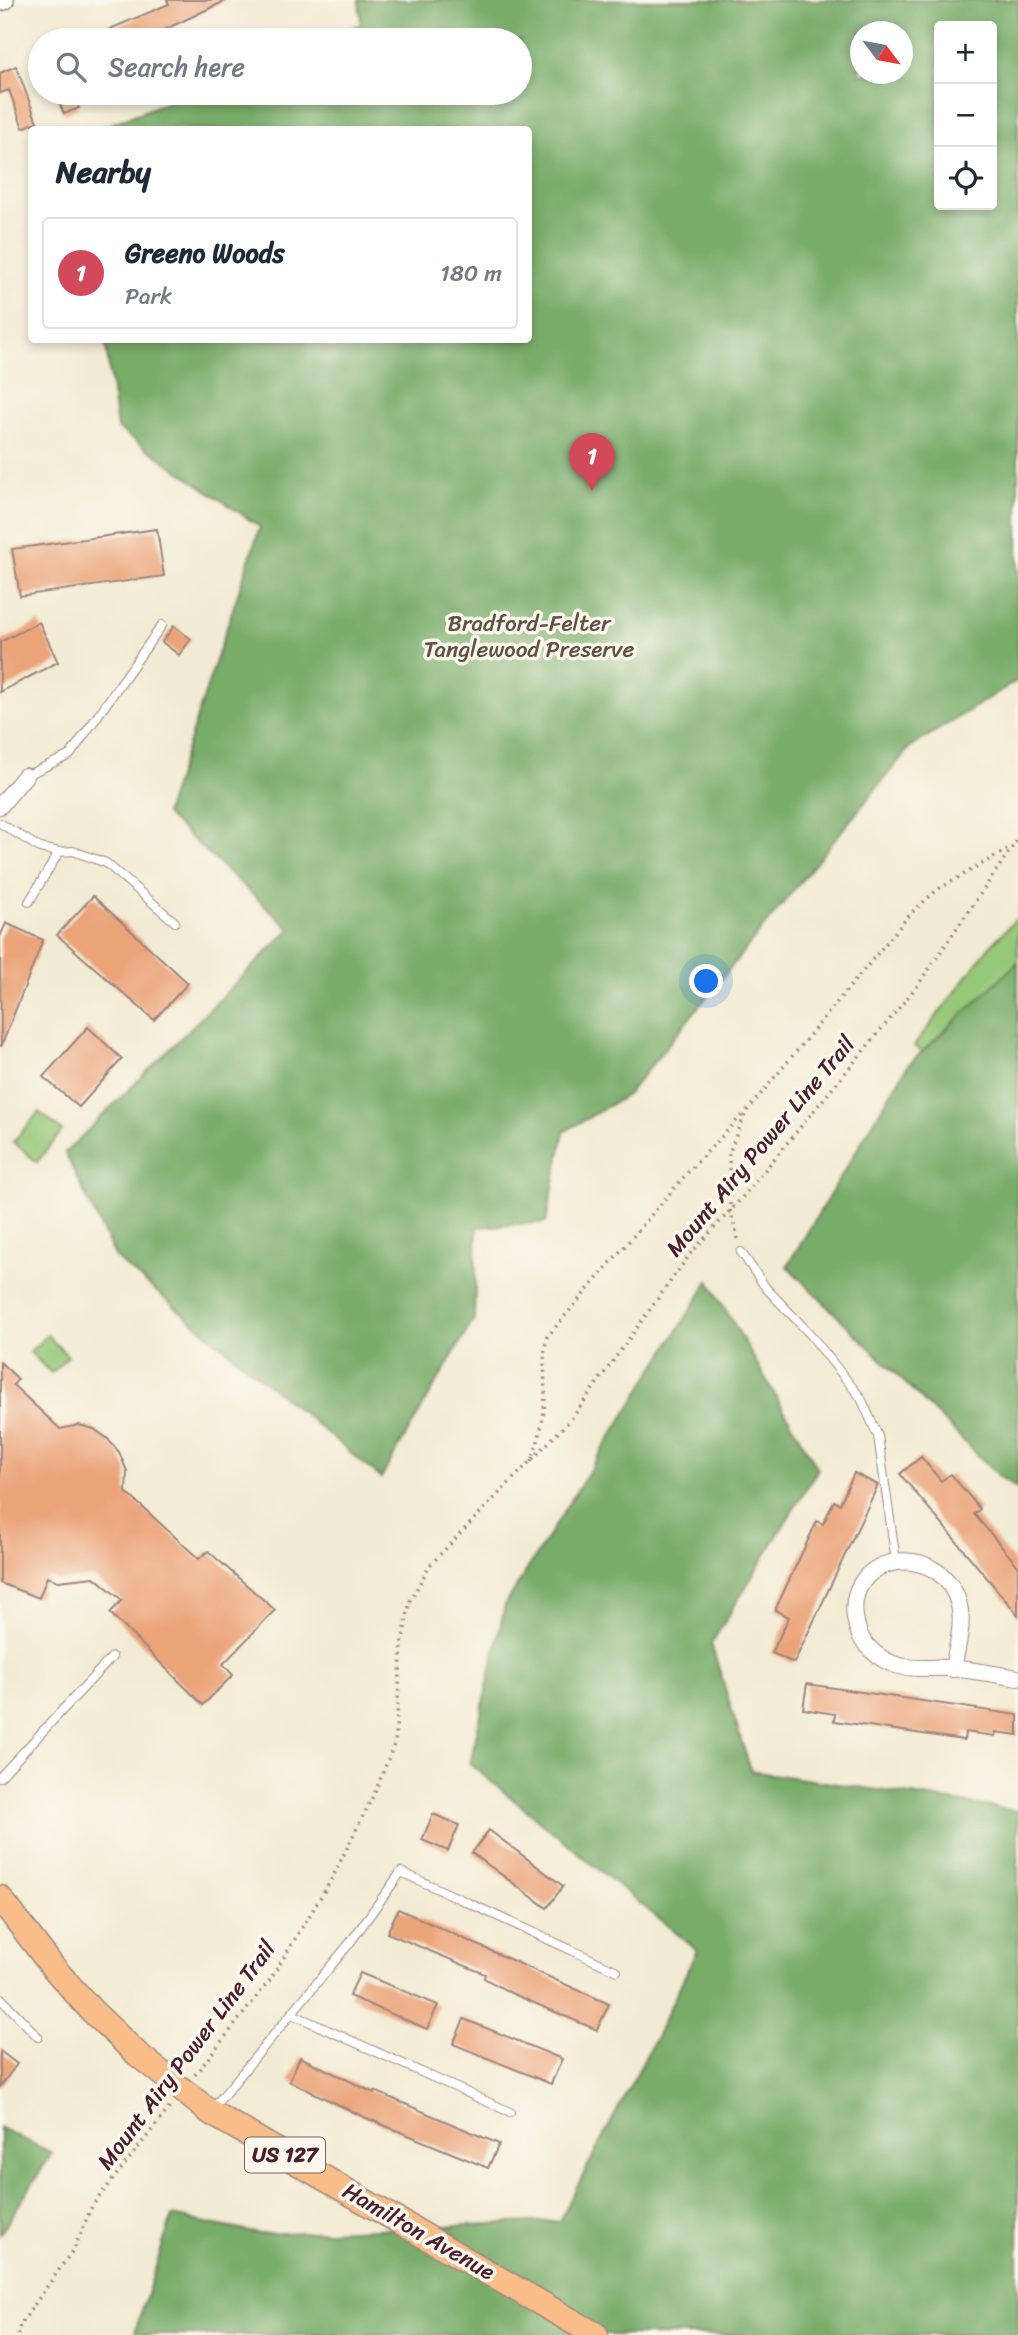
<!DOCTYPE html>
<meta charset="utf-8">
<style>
body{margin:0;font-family:Sriracha,sans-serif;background:#f2f2f3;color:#1f2937}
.controls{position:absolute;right:21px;top:21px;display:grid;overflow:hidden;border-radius:7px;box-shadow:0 4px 10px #0003}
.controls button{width:63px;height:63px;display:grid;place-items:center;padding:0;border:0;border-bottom:2px solid #e0e1e3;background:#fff;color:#1f2937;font:35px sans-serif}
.compass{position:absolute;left:850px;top:21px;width:63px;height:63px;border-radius:50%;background:#fff;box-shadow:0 4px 10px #0003;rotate:122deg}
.you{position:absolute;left:707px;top:982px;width:24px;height:24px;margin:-18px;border:5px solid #fff;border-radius:50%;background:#1a73e8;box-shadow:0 0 0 10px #1a73e833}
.badge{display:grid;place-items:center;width:46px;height:46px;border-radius:50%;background:#d1495b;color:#fff;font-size:23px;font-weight:700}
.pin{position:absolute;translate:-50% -58px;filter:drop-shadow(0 2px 4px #0008)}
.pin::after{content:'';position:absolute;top:37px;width:24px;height:21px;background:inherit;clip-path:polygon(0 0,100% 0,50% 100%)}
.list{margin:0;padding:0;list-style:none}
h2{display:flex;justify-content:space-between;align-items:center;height:91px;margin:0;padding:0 28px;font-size:30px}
h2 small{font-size:23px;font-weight:400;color:#747a83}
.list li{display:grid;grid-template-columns:46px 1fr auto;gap:21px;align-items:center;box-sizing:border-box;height:112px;margin:0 14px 14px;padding:0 14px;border:2px solid #e0e1e3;border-radius:7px}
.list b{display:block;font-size:26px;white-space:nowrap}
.list p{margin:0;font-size:23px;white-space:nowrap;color:#747a83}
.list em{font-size:23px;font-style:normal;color:#747a83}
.icon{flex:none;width:38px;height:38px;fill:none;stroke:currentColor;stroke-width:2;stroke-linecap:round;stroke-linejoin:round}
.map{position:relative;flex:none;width:1018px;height:2335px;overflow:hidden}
.search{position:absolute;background:#fff;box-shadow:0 4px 10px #0003;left:28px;top:28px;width:504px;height:77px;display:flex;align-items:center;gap:18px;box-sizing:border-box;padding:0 24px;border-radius:38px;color:#747a83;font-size:26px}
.panel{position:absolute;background:#fff;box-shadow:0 4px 10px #0003;left:28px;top:126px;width:504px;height:217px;border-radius:7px}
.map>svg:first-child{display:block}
.green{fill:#95c879;stroke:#707452;stroke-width:2}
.forest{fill:#78ac69;stroke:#61664a;stroke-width:2;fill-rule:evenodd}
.building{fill:#eba378}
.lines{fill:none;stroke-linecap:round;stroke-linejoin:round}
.service-casing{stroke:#9e857f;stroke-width:10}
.minor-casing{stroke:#9e857f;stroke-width:18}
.tertiary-casing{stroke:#9e857f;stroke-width:22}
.primary-casing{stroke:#9e857f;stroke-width:27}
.path{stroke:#9e857f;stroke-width:3.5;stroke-dasharray:2 5;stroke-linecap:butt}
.service{stroke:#fff;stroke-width:8}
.minor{stroke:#fff;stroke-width:16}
.tertiary{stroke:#fff;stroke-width:19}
.primary{stroke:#f9bd89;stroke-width:24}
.labels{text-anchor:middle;stroke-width:7;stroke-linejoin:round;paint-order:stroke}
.shield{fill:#fbf7ec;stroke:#7f6065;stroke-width:2}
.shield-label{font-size:21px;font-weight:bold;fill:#4a1f2b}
.park-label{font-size:23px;fill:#605242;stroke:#fbf7ec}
.street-label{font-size:23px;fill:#4a1f2b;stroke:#fbf7ec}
</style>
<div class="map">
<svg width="1018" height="2335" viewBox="0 0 1018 2335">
<rect width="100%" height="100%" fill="#fbf7ec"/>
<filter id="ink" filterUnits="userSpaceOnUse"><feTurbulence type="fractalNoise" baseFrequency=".0143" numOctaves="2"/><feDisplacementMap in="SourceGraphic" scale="14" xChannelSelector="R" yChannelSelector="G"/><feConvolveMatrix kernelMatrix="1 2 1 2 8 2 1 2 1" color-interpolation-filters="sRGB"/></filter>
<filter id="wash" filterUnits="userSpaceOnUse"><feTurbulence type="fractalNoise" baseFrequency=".00686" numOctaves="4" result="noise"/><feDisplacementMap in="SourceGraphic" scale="28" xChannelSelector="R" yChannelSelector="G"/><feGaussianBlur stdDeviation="1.57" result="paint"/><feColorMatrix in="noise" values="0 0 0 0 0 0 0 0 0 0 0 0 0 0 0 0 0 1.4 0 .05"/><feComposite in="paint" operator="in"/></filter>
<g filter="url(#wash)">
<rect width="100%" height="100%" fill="#f2ebd3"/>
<!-- green -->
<g class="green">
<polygon points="1018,917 1018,1123 914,1046 990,946"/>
<polygon points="39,1112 62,1131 37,1162 13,1142"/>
<polygon points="47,1335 68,1356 51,1373 30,1352"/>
</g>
<!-- forest -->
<g class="forest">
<path d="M359,0h659v680l-109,68 -282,347 -63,37 -18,90 -69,5 -3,92 -93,159 -265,-220 -51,-105 225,-224 -125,-115 95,-287 -143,-99 -12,-88h423v-210l-430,-1 92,-36h330v-53h-200l41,-16zM939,26h53v179h-53zM860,32h42v42h-42z"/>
<polygon points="1018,962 1018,1489 1000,1477 787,1266 908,1065"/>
<polygon points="709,1281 818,1469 711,1644 751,1771 1018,1811 1018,2335 134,2335 172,2216 260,2234 559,2221 657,2035 697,1950 470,1764 505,1605"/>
<polygon points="0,2128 52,2153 0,2234"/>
</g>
<g id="blocks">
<!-- building -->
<g class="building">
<polygon points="167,0 227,0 143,40 84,40 169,4"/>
<polygon points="16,66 37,122 23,128 9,90 0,93 0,73"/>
<polygon points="55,93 72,93 79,108 64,114"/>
<polygon points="157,529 164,576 20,596 12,549"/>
<polygon points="39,622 58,662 0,692 0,642"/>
<polygon points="174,626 191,639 179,655 162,642"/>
<polygon points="93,896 188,983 154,1020 57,935"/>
<polygon points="6,923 43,940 1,1047 0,937"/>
<polygon points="88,1027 122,1059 79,1107 43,1077"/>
<polygon points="0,1362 18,1379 13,1385 60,1429 79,1425 94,1429 108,1439 119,1452 127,1471 126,1492 199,1559 208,1551 275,1610 223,1664 233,1675 203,1705 110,1613 122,1600 94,1577 58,1581 47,1577 39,1598 0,1583"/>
<polygon points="921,1457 941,1481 951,1474 980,1509 974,1514 1018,1566 1018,1615 900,1474"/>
<polygon points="854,1473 878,1485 794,1663 772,1653 789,1617 775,1610 817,1521 823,1524 834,1501 840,1504"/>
<polygon points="807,1684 1018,1715 1018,1735 996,1732 995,1736 965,1732 964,1740 834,1721 835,1714 803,1709"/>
<polygon points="433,1814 459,1825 448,1851 422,1840"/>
<polygon points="489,1830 563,1886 547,1908 472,1853"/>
<polygon points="398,1909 609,2004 597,2030 511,1993 484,1978 485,1974 387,1933"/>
<polygon points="360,1973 438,2005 427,2029 349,1996"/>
<polygon points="464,2019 562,2059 551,2084 453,2044"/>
<polygon points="0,2051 17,2064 0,2087"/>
<polygon points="300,2057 374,2093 375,2091 499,2144 488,2168 364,2117 289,2081"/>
</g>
</g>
</g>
<g filter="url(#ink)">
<use href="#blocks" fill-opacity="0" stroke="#9e857f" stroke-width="2"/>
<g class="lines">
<!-- service casing -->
<g class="service-casing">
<g id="service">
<polyline points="25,776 70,755 162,625"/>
<polyline points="0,823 40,848 59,852 73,851 106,863 175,922"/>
<polyline points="29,902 59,852"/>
<polyline points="741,1252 766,1288 809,1333 861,1398 878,1436 896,1561"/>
<polyline points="0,1777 112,1657"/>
<polyline points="0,1997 38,2037"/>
<polyline points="292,2014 510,2112"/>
<polyline points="213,2108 349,1944 401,1872 617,1971"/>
</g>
</g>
<!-- minor casing -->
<g class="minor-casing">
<g id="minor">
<polyline points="0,806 25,776"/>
<path d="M953,1669c3,-18 10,-41 7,-59 -13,-75 -127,-59 -102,20 4,15 22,30 38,35 15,5 36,2 53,3 23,2 46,6 69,10"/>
</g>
</g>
<!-- tertiary casing -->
<g class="tertiary-casing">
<polyline id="tertiary" points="0,1 4,0"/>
</g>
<!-- primary casing -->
<g class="primary-casing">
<polyline id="primary" points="0,1898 52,1966 92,2011 136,2053 210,2112 596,2335"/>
</g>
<!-- path -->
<g class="path">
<polyline points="738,1239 730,1210 729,1153 746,1112 911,913 937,890 1011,847"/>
<path d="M531,1462c8,-21 13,-42 14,-65 0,-23 -3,-37 2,-60l142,-166 55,-58"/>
<polyline points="195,2075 270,1980 331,1880 375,1792 395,1742 402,1645 410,1601 430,1565 572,1418 690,1254 740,1200 918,985 1018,839"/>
<polyline points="18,2335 20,2325 75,2247 92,2206 171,2106"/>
</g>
<!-- service -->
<use href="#service" class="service"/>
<!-- minor -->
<use href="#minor" class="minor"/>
<!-- tertiary -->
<use href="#tertiary" class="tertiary"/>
<!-- primary -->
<use href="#primary" class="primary"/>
</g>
</g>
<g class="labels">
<!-- shield labels -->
<rect class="shield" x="245" y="2137.5" width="80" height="35" rx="5"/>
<g class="shield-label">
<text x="285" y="2162">US 127</text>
</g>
<!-- park labels -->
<g class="park-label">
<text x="529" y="631">Bradford-Felter<tspan x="529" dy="26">Tanglewood Preserve</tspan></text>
</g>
<!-- street labels -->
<g class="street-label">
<text transform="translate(760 1146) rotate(-50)" y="8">Mount Airy Power Line Trail</text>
<text transform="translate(186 2055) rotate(-53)" y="8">Mount Airy Power Line Trail</text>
<text transform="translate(419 2231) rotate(30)" y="8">Hamilton Avenue</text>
</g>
</g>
</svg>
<div class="controls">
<button>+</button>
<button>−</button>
<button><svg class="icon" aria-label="locate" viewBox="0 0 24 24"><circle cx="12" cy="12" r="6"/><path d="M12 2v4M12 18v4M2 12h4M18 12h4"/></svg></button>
</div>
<svg class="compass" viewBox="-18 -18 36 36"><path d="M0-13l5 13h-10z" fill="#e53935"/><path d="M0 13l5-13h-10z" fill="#747a83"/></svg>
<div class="you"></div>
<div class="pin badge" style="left:592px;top:491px">1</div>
<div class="search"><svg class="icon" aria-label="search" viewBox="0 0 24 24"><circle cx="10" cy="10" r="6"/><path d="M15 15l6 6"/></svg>Search here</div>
<section class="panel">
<h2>Nearby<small></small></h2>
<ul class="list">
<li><span class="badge">1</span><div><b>Greeno Woods</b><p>Park</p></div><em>180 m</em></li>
</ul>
</section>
</div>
